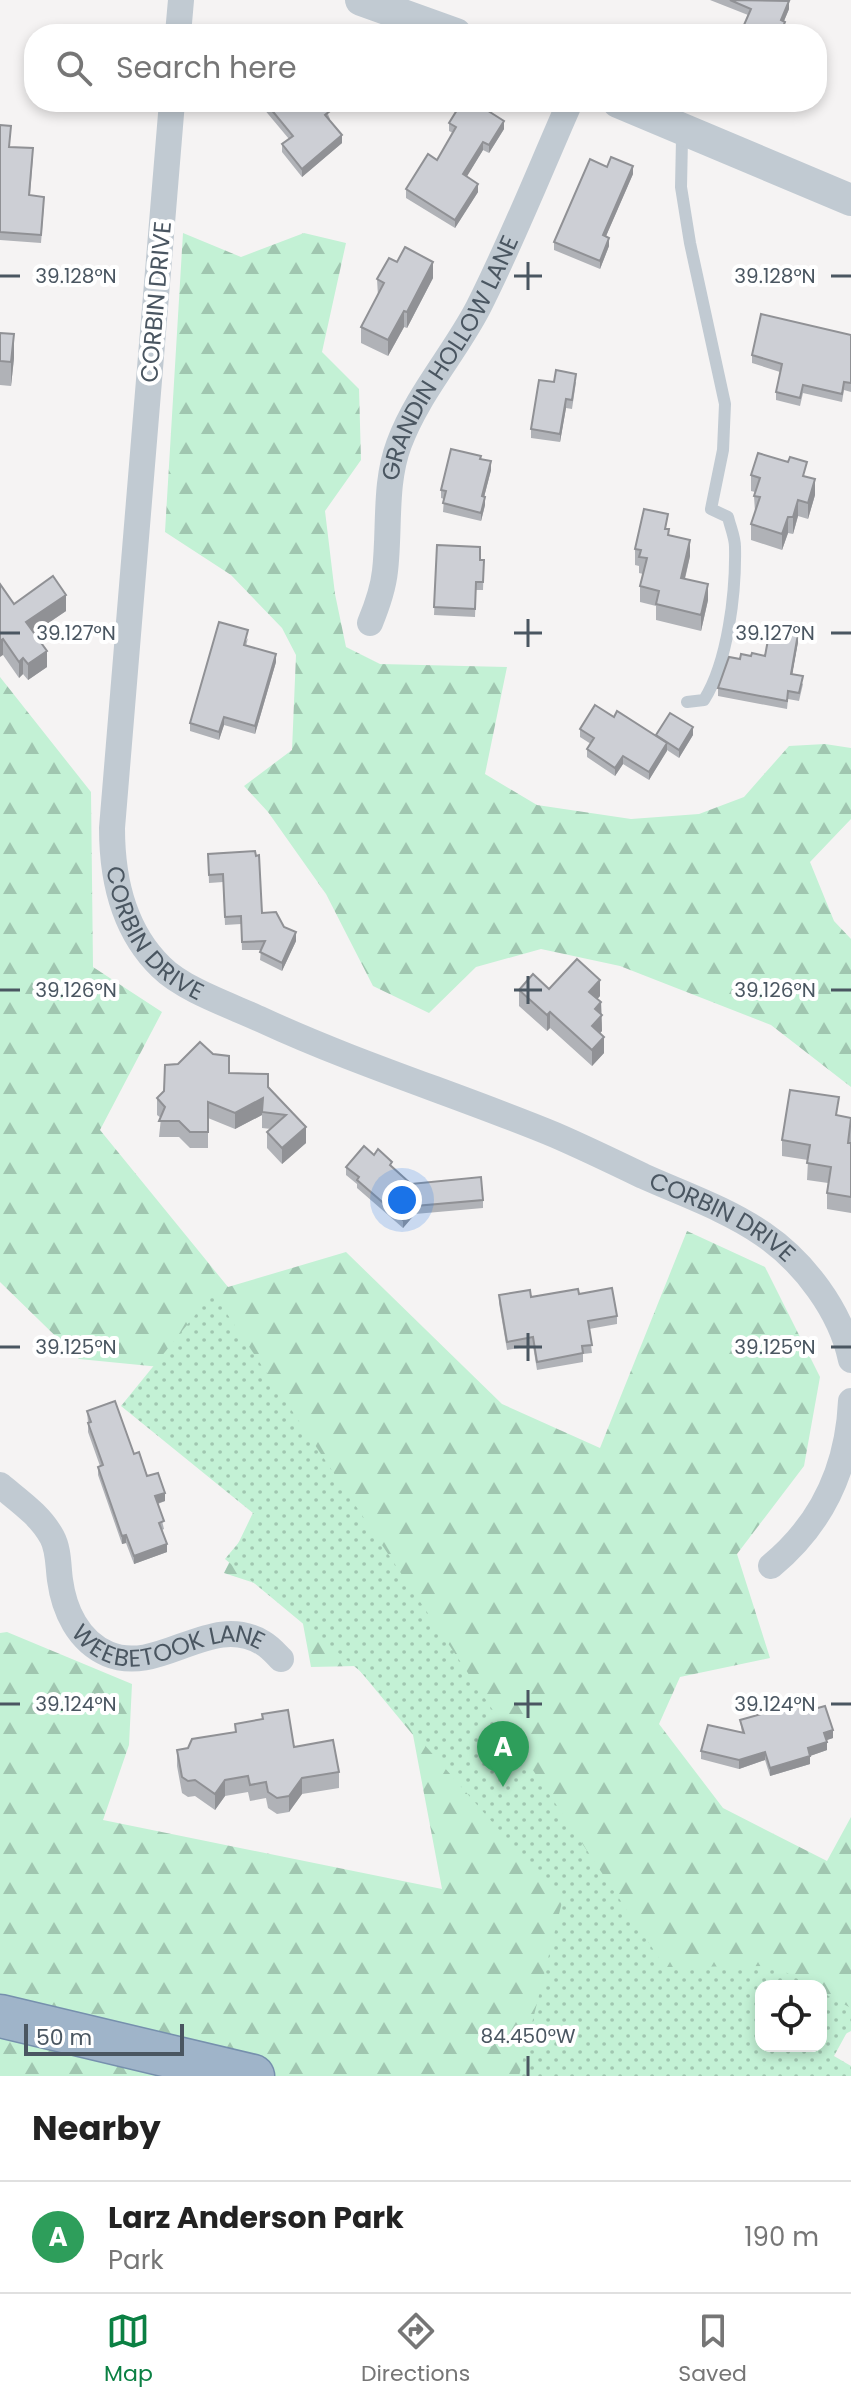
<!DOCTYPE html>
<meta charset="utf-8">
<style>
body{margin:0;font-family:Poppins,sans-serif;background:#f2f2f2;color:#222}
.controls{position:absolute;right:24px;bottom:24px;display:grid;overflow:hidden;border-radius:16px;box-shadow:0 4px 12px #0003}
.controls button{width:72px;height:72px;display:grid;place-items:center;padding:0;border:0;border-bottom:2px solid #e0e0e0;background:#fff;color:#222;font:40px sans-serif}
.scale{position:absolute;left:24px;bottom:20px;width:160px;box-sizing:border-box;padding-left:8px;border:4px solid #4a5661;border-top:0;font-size:22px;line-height:28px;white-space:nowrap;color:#4a5661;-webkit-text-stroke:6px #fff;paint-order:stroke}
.you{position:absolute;left:402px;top:1200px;width:28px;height:28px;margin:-20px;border:6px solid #fff;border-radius:50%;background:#1a73e8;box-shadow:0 0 0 12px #1a73e833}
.badge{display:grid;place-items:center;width:52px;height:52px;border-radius:50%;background:#0b8043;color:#fff;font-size:26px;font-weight:700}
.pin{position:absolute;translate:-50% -66px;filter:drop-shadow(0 2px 4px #0008)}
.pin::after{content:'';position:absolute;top:42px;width:28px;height:24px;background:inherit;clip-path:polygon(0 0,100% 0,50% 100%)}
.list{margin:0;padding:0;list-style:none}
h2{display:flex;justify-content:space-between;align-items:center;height:104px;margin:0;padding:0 32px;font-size:34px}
h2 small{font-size:26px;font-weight:400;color:#767676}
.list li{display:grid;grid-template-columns:52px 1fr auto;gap:24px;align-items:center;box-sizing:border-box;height:112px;padding:0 32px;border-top:2px solid #e0e0e0}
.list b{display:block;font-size:30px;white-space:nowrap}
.list p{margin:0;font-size:26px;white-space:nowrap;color:#767676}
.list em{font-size:26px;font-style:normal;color:#767676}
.icon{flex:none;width:44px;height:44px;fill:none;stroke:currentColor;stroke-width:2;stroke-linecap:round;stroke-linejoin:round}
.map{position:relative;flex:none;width:851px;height:2076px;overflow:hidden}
.search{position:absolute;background:#fff;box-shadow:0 4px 12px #0003;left:24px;right:24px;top:24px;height:88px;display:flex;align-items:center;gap:20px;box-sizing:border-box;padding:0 28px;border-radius:32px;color:#767676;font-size:30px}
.sheet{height:216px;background:#fff}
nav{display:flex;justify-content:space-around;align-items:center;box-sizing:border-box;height:112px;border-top:2px solid #e0e0e0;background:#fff;font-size:22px;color:#767676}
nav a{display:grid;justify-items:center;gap:4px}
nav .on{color:#0b8043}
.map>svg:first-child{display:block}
.forest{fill:url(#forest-firs);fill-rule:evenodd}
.park{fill:url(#park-dots)}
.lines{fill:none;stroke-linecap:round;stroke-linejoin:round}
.trunk-casing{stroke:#7690ad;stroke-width:45}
.service{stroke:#c1cad2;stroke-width:12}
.minor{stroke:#c1cad2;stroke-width:26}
.tertiary{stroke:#c1cad2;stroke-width:32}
.trunk{stroke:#9fb4c9;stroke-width:42}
.wall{fill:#b0b2b7}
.shaded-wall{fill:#909195}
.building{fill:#cdcfd5;stroke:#909195;stroke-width:2}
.ticks{fill:none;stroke:#4a5661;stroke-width:3}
.labels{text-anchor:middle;stroke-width:8;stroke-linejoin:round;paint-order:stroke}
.street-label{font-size:24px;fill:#4a5661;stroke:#fff}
.ticks-label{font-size:20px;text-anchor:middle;fill:#4a5661;stroke:#fff;stroke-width:8;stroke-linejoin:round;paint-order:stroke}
</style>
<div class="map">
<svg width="851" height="2076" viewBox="0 0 851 2076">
<defs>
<pattern id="forest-firs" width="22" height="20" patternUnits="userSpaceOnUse" patternTransform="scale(2)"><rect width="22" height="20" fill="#c3f1d5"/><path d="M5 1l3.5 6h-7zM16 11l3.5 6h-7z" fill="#a0c6b0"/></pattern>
<pattern id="park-dots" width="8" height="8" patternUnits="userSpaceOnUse" patternTransform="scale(2)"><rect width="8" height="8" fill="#c3f1d5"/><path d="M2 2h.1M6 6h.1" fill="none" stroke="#a0c6b0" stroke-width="1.8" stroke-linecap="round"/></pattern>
</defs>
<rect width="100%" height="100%" fill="#f5f3f3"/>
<!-- forest -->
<g class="forest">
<polygon points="183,233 241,257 304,233 346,243 322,352 359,389 361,460 325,511 335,594 346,647 380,664 507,667 485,774 537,805 631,819 699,814 744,797 789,746 825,744 851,748 851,819 810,862 834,921 851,939 851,1087 771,1025 620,966 541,949 476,967 429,1013 373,986 326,894 268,812 244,786 292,750 296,655 282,628 231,575 165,532"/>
<path d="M0,677l91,115 2,175 69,45 -62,118 128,157 118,-35 156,152 98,44 87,-217 78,36 55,110 -16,89 -67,88 33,104 -90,19 -21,47 64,84 104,53 24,-44v214l-25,13 8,32h-834v-443l7,-1 125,52 -3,61 -26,75 339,69 -29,-154 -57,-69 -45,1 -13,-70 -74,-24 63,-131 -86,-71 -122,-12 -79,-77zM761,1986h60v60h-60z"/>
</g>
<!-- park -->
<polygon class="park" points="213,1293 665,1967 774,1966 811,1986 761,1986 761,2046 821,2046 821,1992 851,2008 851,2025 834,2056 851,2066 851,2076 519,2076 562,1902 360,1671 225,1559 259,1518 121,1406"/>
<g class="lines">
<!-- trunk casing -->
<g class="trunk-casing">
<polyline id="trunk" points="0,2016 253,2076"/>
</g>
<!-- service -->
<path class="service" d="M685,134l-3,5 -1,48 9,56 35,161 -2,46 -12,59 17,8c2,9 7,20 7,30 1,45 -7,115 -31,153l-17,2"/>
<!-- minor -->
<g class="minor">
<polyline points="178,34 181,0"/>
<path id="s1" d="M172,102l-60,726c0,50 11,102 49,139 23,23 71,39 101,53 95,44 196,75 293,115 30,13 59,27 88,41 40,18 84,33 120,58 41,28 78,77 88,126"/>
<path id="s2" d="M370,623c7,-17 13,-33 15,-52 5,-42 -1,-87 14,-127 18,-49 55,-90 79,-136 34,-67 62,-138 92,-206"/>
<path id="s3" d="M0,1485c19,16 40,30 52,52 7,13 6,29 8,43 4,30 18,61 48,74 52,22 103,-43 155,-11 7,4 13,11 18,16"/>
<path d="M771,1566c52,-43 77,-98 80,-165"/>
</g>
<!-- tertiary -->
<g class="tertiary">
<polyline points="361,0 456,34"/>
<polyline points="618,102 851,200"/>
</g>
<!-- trunk -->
<use href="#trunk" class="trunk"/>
</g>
<!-- wall -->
<g class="wall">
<polygon points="710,0 787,0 789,9 784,21 785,30 783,34 740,34 748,15"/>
<polygon points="258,102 323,102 330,119 329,120 342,143 302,177 282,152 282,144 289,139"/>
<polygon points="449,123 504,129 489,153 483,150 466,177 478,192 455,228 406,198 406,189 437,160 453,133 449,131"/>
<polygon points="0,125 10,147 33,156 30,195 44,205 41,243 0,240"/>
<polygon points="607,167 633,174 606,236 609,246 600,269 554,250 554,242"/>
<polygon points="433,278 407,328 404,327 388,356 361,343 361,327 378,296 377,279"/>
<polygon points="0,333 14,358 11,386 0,385"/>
<polygon points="851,335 851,392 844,390 842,402 803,393 800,406 776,400 776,392 780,372 752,363 752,355"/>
<polygon points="554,382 576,382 572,409 566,408 560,442 531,438 531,429"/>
<polygon points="481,459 491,470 484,497 485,505 481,521 443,512 444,499 441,498 441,490"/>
<polygon points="751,475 807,477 815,495 808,519 798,516 793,534 788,533 782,550 751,540 751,524 755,512 754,496 755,492 751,491"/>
<polygon points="668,529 669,536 690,556 685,579 708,600 701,631 656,620 656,606 640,602 640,586 643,574 639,573 639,566 635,565 635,549"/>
<polygon points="437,545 484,560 483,590 476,590 475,617 434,615"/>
<polygon points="0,584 14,604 66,611 34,633 47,667 28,680 23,674 19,678 3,655"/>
<polygon points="248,638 246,646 276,662 255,734 224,725 219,740 190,731 190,723"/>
<polygon points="798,642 792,674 803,684 799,701 788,699 787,709 718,696 718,688 740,659 765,656"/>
<polygon points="614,717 656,736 693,735 679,758 667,750 649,780 623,764 615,776 587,757 587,749 591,744 580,737 580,729"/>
<polygon points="208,854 262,913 284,927 296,941 282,971 260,960 261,950 242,950 241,924 225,925 223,882 209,883"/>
<polygon points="549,989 600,996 597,999 601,1002 602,1031 600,1033 604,1053 592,1066 550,1028 547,1031 519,1006 519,990"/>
<polygon points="229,1073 268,1087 306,1143 282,1164 267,1148 267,1132 271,1129 262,1128 262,1115 235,1129 208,1118 208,1148 190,1148 179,1137 159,1137 161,1118 157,1115 157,1098"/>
<polygon points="838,1116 851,1118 851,1213 827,1209 827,1193 828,1183 807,1180 808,1160 782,1156 782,1140"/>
<polygon points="374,1155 392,1167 411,1184 483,1200 483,1208 415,1214 403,1228 357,1188 357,1184 346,1175 346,1167"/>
<polygon points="579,1294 617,1316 617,1324 589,1329 592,1353 583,1354 583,1362 537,1370 533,1346 507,1350 499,1303 499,1295 531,1297"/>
<polygon points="87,1411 134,1454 147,1476 165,1501 158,1504 164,1529 162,1530 167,1552 134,1564 126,1543 122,1544 98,1475 98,1467 100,1466 88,1432 88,1423"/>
<polygon points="814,1709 833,1738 827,1740 827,1750 810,1756 810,1764 770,1776 765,1760 739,1769 701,1759 701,1751 742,1733 740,1720"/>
<polygon points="262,1714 294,1747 339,1772 339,1788 302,1794 289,1812 277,1814 268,1808 266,1798 250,1801 248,1792 225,1796 215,1810 195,1796 188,1797 182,1793 177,1766 177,1750 188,1748 235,1732 235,1724 262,1720"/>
</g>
<!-- shaded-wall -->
<g class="shaded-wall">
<polygon points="789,1 789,9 781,28 781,20"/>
<polygon points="785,22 785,30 783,34 780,34"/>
<polygon points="504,121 504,129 489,153 489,145"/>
<polygon points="342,135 342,143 302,177 302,169"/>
<polygon points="483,142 483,150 463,183 463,174"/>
<polygon points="633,166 633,174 603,243 603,235"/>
<polygon points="478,184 478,192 455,228 455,220"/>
<polygon points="609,238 609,246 600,269 600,261"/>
<polygon points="433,262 433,278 407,328 407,312"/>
<polygon points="404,311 404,327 388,356 388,340"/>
<polygon points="14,334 14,358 11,386 11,362"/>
<polygon points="566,399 566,408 560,442 560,434"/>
<polygon points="491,461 491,470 482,505 482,496"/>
<polygon points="815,479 815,495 808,519 808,503"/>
<polygon points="485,497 485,505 481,521 481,513"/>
<polygon points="798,500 798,516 793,534 793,517"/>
<polygon points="788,517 788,533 782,550 782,534"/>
<polygon points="690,540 690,556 681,594 681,578"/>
<polygon points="708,584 708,600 701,631 701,615"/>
<polygon points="66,595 66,611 26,638 26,622"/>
<polygon points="798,634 798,642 791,682 791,674"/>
<polygon points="3,639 3,655 0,657 0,641"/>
<polygon points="47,651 47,667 28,680 28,664"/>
<polygon points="276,654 276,662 255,734 255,726"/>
<polygon points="23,658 23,674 19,678 19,662"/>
<polygon points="224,717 224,725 219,740 219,732"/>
<polygon points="693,727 693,735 679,758 679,750"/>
<polygon points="667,743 667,751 649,780 649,772"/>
<polygon points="623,756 623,764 615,776 615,768"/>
<polygon points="296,932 296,941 282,971 282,963"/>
<polygon points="600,980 600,996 589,1008 589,992"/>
<polygon points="601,1002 602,1031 592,1042 592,1026 595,1009"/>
<polygon points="550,1012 550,1028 547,1031 547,1015"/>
<polygon points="604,1037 604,1053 592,1066 592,1050"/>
<polygon points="263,1098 262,1115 235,1129 235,1113"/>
<polygon points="306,1127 306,1143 282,1164 282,1148"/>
<polygon points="415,1206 415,1214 403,1228 403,1220"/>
<polygon points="165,1493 165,1501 155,1504 155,1496"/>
<polygon points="126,1535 126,1543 122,1544 122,1536"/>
<polygon points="167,1544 167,1552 134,1564 134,1556"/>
<polygon points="833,1730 833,1738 824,1741 824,1733"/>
<polygon points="827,1742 827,1750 810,1756 810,1764 770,1776 770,1768 808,1748"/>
<polygon points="765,1752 765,1760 739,1769 739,1760"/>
<polygon points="302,1778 302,1794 289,1812 289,1796"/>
<polygon points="225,1780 225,1796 215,1810 215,1794"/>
</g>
<!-- building -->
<g class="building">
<polygon points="730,0 789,1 781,20 785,22 780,34 740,34 751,9"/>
<polygon points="265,102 323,102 330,111 325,115 342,135 302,169 282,144 293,136"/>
<polygon points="462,102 474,102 504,121 489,145 483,142 463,174 478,184 455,220 406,189 428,154 437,160 456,127 449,123"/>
<polygon points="0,125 11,126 9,147 33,148 29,195 44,197 41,235 0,232"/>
<polygon points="611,157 633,166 603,235 609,238 600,261 554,242 590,159 607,167"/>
<polygon points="405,247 433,262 407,312 404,311 388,340 361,327 384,283 377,279 389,258 397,262"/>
<polygon points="761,314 851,335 851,383 844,382 842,394 803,385 800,398 776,392 782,364 752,355"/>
<polygon points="0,333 14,334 11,362 0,361"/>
<polygon points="556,370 576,374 572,400 566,399 560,434 531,429 539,380 554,382"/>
<polygon points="451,449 481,456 480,459 491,461 482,496 485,497 481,513 443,503 446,491 441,490"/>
<polygon points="758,453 788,462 790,457 807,462 803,476 815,479 808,503 798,500 793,517 788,517 782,534 751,524 760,497 754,496 760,478 751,475"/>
<polygon points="644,509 668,514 665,529 669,529 668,535 690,540 681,578 708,584 701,615 656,604 659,591 640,586 647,558 639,557 641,550 635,549"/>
<polygon points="437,545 480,547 480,560 484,560 483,582 476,582 475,609 434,607"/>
<polygon points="53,576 66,595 26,622 47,651 28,664 23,658 19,662 3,639 0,641 0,584 14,604"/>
<polygon points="219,622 248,630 244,645 276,654 255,726 224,717 219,732 190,723"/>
<polygon points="770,629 798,634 791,674 803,676 799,693 788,691 787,701 718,688 729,657 740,659 741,654 751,656 752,653 765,656"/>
<polygon points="595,705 614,717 617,711 667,743 649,772 623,756 615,768 587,749 594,738 580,729"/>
<polygon points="670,713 693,727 679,750 656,735"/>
<polygon points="255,851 256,856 259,855 262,913 276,912 284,927 296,932 282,963 260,952 265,941 242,942 241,916 225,917 223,874 209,875 208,854"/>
<polygon points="577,959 600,980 589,992 601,1002 595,1009 602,1015 592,1026 604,1037 592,1050 550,1012 547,1015 519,990 533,974 549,989"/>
<polygon points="200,1042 213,1054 229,1056 229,1073 268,1074 268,1087 306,1127 282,1148 267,1132 286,1115 262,1112 263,1098 235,1113 208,1102 208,1132 190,1132 179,1121 159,1121 165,1107 157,1098 164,1091 165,1065 178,1064"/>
<polygon points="790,1090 839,1097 836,1115 851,1118 848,1143 851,1143 851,1197 827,1193 831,1167 807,1163 810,1145 782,1140"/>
<polygon points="364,1146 374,1155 378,1149 392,1162 390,1165 411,1184 481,1177 483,1200 415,1206 403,1220 357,1180 359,1177 346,1167"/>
<polygon points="612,1288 617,1316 588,1321 592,1345 582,1346 583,1353 537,1362 533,1337 507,1342 499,1295 530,1290 531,1297 578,1289 579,1294"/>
<polygon points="115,1401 134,1454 139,1452 147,1476 158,1473 165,1493 155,1496 164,1521 159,1523 167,1544 134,1556 126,1535 122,1536 98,1467 103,1465 88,1423 91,1422 87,1411"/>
<polygon points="811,1700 814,1709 825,1706 833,1730 824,1733 827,1742 808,1748 810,1756 770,1768 765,1752 739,1760 701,1751 708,1725 744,1733 740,1720"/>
<polygon points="288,1710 294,1747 333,1740 339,1772 302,1778 289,1796 277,1798 268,1792 266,1782 250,1785 248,1776 225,1780 215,1794 195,1780 188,1781 182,1777 177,1750 188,1748 192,1739 236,1732 235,1724 263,1719 262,1714"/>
</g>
<!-- ticks -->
<path class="ticks" d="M528,262v28M0,276h20M514,276h28M831,276h20M528,619v28M0,633h20M514,633h28M831,633h20M528,976v28M0,990h20M514,990h28M831,990h20M528,1333v28M0,1347h20M514,1347h28M831,1347h20M528,1690v28M0,1704h20M514,1704h28M831,1704h20M528,2056v20"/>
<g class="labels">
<!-- street labels -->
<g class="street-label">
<text transform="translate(156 302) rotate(-85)" y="8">CORBIN DRIVE</text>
<text dy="8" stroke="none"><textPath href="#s2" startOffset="282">GRANDIN HOLLOW LANE</textPath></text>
<text dy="8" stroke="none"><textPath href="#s1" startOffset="848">CORBIN DRIVE</textPath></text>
<text dy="8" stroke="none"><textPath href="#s1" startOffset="1496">CORBIN DRIVE</textPath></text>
<text dy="8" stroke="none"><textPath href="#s3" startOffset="270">WEEBETOOK LANE</textPath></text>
</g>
</g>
<g class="ticks-label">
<text x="76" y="283">39.128°N</text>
<text x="775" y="283">39.128°N</text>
<text x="76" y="640">39.127°N</text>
<text x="775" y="640">39.127°N</text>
<text x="76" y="997">39.126°N</text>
<text x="775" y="997">39.126°N</text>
<text x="76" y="1354">39.125°N</text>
<text x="775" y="1354">39.125°N</text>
<text x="76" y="1711">39.124°N</text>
<text x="775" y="1711">39.124°N</text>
<text x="528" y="2043">84.450°W</text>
</g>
</svg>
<div class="controls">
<button><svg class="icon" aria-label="locate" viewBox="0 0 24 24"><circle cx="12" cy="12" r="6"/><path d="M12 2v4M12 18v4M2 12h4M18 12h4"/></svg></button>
</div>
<div class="scale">50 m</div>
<div class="you"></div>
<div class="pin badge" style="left:503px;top:1787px;background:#2e9e5b">A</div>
<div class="search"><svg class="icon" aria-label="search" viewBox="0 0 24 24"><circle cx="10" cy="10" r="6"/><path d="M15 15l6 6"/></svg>Search here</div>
</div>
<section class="sheet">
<h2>Nearby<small></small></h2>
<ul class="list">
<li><span class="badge" style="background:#2e9e5b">A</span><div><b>Larz Anderson Park</b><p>Park</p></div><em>190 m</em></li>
</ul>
</section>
<nav>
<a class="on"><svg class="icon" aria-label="map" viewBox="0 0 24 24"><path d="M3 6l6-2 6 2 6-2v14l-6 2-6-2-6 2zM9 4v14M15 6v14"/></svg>Map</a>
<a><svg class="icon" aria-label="directions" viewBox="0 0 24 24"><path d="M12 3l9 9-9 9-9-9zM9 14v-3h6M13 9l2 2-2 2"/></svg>Directions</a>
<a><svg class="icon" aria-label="saved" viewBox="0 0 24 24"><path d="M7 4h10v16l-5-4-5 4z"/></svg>Saved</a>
</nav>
